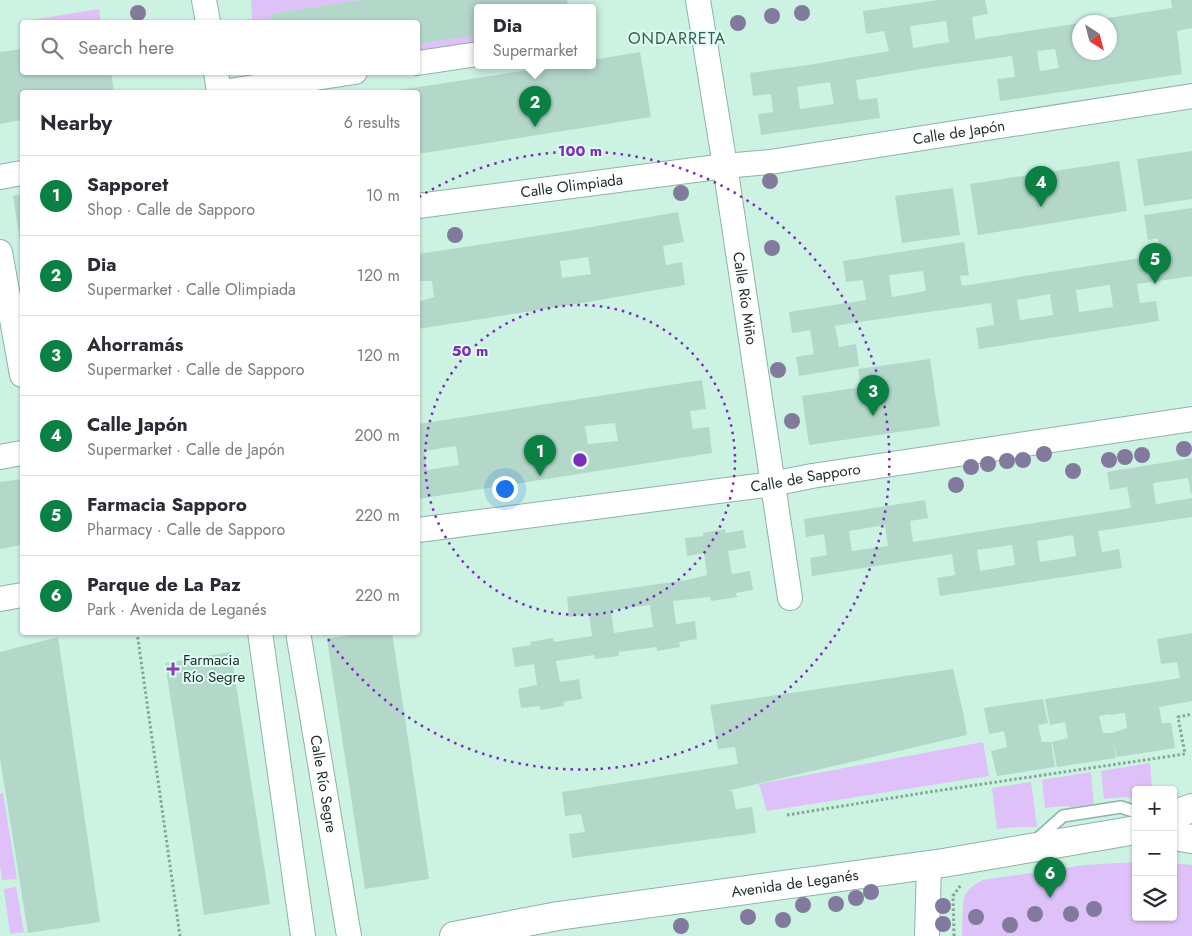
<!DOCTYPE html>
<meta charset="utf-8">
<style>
body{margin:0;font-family:Jost,sans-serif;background:#f2f2f3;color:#2b2b33}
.controls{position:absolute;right:15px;bottom:15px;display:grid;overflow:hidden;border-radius:5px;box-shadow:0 1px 4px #0004}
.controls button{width:45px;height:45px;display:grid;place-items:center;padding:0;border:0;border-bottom:1px solid #e1e1e2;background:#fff;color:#2b2b33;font:25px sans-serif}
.compass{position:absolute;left:1072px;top:15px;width:45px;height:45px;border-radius:50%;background:#fff;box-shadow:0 1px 4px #0004;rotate:144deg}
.you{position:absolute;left:504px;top:488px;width:18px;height:18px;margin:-12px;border:4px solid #fff;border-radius:50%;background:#1a73e8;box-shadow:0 0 0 8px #1a73e833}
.badge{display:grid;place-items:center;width:32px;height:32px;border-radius:50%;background:#0b8043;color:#fff;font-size:16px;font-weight:700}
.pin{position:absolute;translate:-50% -41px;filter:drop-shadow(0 1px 2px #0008)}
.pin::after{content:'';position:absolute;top:26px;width:18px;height:15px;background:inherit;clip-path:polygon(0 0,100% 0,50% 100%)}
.popup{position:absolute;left:474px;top:4px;width:122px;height:65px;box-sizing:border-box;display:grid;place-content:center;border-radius:5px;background:#fff;filter:drop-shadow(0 1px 4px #0005);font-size:16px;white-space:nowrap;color:#7c7c81}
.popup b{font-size:19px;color:#2b2b33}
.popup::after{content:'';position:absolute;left:50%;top:100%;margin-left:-10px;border:10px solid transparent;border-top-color:#fff}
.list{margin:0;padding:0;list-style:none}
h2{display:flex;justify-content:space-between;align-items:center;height:65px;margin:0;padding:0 20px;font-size:21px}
h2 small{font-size:16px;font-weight:400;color:#7c7c81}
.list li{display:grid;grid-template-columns:32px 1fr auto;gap:15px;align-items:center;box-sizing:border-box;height:80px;padding:0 20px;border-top:1px solid #e1e1e2}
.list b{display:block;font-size:19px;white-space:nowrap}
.list p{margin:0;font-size:16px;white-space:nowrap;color:#7c7c81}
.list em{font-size:16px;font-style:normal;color:#7c7c81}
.icon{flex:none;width:28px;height:28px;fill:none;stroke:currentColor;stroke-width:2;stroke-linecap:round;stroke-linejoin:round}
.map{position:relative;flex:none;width:1192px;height:936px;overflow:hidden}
.search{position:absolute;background:#fff;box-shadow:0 1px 4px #0004;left:20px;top:20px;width:400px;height:55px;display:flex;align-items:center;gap:12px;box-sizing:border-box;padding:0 18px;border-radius:5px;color:#7c7c81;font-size:19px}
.panel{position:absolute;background:#fff;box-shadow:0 1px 4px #0004;left:20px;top:90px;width:400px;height:545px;border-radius:5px}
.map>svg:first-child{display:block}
.green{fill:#dec1f9}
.building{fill:#b3d8c9;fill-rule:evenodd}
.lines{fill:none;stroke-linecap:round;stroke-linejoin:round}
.lane-casing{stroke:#8fb3a5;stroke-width:14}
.street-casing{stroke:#8fb3a5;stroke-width:26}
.secondary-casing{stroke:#8fb3a5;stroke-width:30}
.path{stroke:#87a498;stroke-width:3;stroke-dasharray:2.5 2.5;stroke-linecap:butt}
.lane{stroke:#fff;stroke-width:11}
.street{stroke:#fff;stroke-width:24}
.secondary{stroke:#fff;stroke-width:28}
.tree{fill:#827a9d}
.ring{fill:none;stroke:#7b2cbf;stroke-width:2.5;stroke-dasharray:2.5 5}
.poi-dot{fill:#8643b7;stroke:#dffdf1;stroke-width:2}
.labels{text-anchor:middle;stroke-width:4;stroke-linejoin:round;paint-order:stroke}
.street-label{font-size:15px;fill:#1d2c26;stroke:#dffdf1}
.poi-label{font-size:15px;fill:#1d2c26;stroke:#dffdf1;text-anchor:start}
.neighbourhood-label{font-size:16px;letter-spacing:1px;fill:#3a5c4f;stroke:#dffdf1}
.centre{fill:#7b2cbf;stroke:#dffdf1;stroke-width:2.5}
.ring-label{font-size:15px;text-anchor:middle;font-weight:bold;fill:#7b2cbf;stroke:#dffdf1;stroke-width:4;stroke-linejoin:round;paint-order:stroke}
</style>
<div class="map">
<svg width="1192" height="936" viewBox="0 0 1192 936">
<rect width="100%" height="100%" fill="#ccf2e2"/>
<!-- green -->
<g class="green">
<polygon points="251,0 360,0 270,14 271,22 232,22 252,19"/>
<polygon points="99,9 101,22 22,22 22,42 19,22"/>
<polygon points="477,35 477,54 418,63 418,44"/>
<polygon points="983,742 989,776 767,811 759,784"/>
<polygon points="1150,763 1152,790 1136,790 1136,798 1131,798 1122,797 1104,799 1101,771"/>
<polygon points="1091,772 1094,805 1072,807 1064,806 1045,808 1042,780"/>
<polygon points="1031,782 1037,827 1018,827 997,829 992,788"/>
<polygon points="3,793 17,879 2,880 0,865 0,794"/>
<path d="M1136,862v55h37v-54l19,2v71h-230l1,-35c3,-11 10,-16 20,-21l102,-15z"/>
<polygon points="16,887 24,932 10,934 4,889"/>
</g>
<!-- building -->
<g class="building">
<polygon points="360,0 567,0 568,8 478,8 478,35 418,44 418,22 271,22 270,14"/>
<path d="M939,0h46l3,14 -16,3 3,22 105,-16v29h30v-30h-21v-1l83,-13 -1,-8h21v28l-15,3 5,43 -182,27 -3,-22 18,-2 -3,-21 -79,11 -77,13 3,20 18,-2 3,20 -119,17 -3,-21 15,-2 -2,-18 -18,2 -3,-23 58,-8 81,-14 -5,-20 -18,3 -3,-23zM946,21l3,21 -36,6 -3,-22zM1055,49l4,19 -19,3 -3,-20zM830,82l4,22 -34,5 -3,-22z"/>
<polygon points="22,49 22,72 111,72 114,92 22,92 22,120 0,124 0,52"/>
<polygon points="640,52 651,117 418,154 418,92 393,92 393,91 555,66 592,66 592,60"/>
<polygon points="1192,151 1192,199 1144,206 1137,159"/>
<polygon points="1119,161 1127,211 978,235 970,184"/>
<polygon points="953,188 960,235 902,243 895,196"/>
<polygon points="22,194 22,246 21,246 13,196"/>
<path d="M1192,208v68l-55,8 3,19 16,-2 3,20 -180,28 -3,-21 18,-3 -3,-22 -139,20 -17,3 4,21 17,-3 3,22 -60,10 -3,-19 18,-3 -4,-24 -18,3 -3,-21 77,-12 -3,-20 -17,2 -3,-21 121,-19 5,33 -9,1 2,10 7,-1 191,-30 -2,-17 -10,2 -4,-25zM923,271l3,20 -34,6 -3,-22zM1110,285l3,22 -34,5 -3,-22zM1050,294l3,21 -33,5 -3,-20z"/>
<path d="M678,212l6,30 -21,4 3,19 16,-3 3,23 -103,18 -164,26v-27l16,-5 -2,-16h-14v-27l150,-23zM588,257l3,17 -29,4 -2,-17z"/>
<polygon points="930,359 940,426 809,445 802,396 861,387 858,369"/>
<path d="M702,380l4,29 -16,2 3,18 16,-2 3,26 -294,46v-75zM615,423l3,18 -30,3 -3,-18zM456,446l3,19 -32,5 -3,-19z"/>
<path d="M1192,458v36h-1l-3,-16 -35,5 3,21 36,-6v19l-94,14 4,21 17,-3 3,19 -182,28 -3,-18 18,-3 -3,-21 -140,22 -2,-18 17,-3 -3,-21 -18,3 -2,-18 121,-19 3,18 -18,3 3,21 108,-17 110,-17 -4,-21 -17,3 -3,-18zM885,525l3,21 -36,5 -3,-20zM1073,535l3,21 -36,6 -3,-21zM1012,545l3,20 -35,6 -3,-21z"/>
<polygon points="22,479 22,545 0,549 0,482"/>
<path d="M725,529v4l18,-3 3,18 -18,3 4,23 18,-3 3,19 -17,3 1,4 -26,4 -1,-4 -37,4 3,23 19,-3 2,18 -18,3 1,5 -23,4v-4l-38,5v4l-24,3 -1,-4 -38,6 4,21 19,-3 3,20 -19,3 1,4 -24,4v-4l-19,2 -3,-19 19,-4 -3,-21 -19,3 -3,-19 19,-3 -1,-3 23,-4 1,4 38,-6 -3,-22 -20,3 -2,-20 120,-17 20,-5 -3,-22 -17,3 -2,-18 18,-2v-3zM650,605l3,22 -39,6 -3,-23z"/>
<polygon points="368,632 392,632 429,879 365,889 327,639"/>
<path d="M1192,633v68l-33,6 3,16h9l4,25 -58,9 -4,-18 3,19 -59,9 -5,-25 16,-4 -3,-16 -15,3 -5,-26 135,-21 -3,-16 -16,2 -4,-25zM1125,713l2,15 -15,5h-9l-4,-17 10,-2 1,1z"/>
<polygon points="58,637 100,922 28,933 0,758 0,652"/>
<polygon points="231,652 270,904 204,915 165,663"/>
<polygon points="953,669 963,712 967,735 727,791 732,791 736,809 752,807 756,833 572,858 569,834 585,832 581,814 565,816 562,792 738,764 735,747 718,749 710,705"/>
<polygon points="1043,699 1048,723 1038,725 1042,742 1051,742 1055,767 997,776 991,751 1007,747 1004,731 989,734 984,708"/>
</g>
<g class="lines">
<!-- lane casing -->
<g class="lane-casing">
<polyline id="lane" points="1034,842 1063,816 1121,807 1136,812"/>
</g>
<!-- street casing -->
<g class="street-casing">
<g id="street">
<polyline points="204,0 208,22"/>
<path id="s1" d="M698,0l27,166 65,432"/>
<polyline points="418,63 478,54"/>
<polyline points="216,72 219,92"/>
<polyline points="223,92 355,72"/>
<polyline points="0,177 22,173"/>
<path id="s2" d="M418,206l307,-40 45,-4 422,-66"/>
<polyline points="0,252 22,375"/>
<polyline points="0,457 22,453"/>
<path id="s3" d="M418,530l354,-46 40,-8 380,-57"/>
<polyline points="0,599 22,595"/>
<polyline points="260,632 303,936"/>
<path id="s4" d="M298,632l51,304"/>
<polyline points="927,936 929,864"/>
</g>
</g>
<!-- secondary casing -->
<g class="secondary-casing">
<g id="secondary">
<polyline points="1173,815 1192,808"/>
<polyline points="1173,836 1192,839"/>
<path id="s5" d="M454,936l104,-20 385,-53 193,-33"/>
</g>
</g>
<!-- path -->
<g class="path">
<polyline points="137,632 180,936"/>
<polyline points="787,815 929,792 1185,754 1178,717 1192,714"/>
<polyline points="954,936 953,896 961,885"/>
</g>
<!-- lane -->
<use href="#lane" class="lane"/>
<!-- street -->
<use href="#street" class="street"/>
<!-- secondary -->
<use href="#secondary" class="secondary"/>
</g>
<!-- trees -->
<g class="tree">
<circle cx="138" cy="13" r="8"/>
<circle cx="802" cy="13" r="8"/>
<circle cx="772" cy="16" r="8"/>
<circle cx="738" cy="23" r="8"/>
<circle cx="770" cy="181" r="8"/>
<circle cx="681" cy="193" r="8"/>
<circle cx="455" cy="235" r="8"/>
<circle cx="772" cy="248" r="8"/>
<circle cx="778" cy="370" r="8"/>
<circle cx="792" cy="421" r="8"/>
<circle cx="1184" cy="449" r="8"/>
<circle cx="1044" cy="454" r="8"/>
<circle cx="1142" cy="455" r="8"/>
<circle cx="1125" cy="457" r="8"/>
<circle cx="1023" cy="460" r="8"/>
<circle cx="1109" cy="460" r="8"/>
<circle cx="1007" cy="461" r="8"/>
<circle cx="988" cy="464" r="8"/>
<circle cx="971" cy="467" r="8"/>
<circle cx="1073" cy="471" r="8"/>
<circle cx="956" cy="485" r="8"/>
<circle cx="871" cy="892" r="8"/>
<circle cx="856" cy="898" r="8"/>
<circle cx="836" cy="904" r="8"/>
<circle cx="803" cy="905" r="8"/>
<circle cx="943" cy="906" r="8"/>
<circle cx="1094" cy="909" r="8"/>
<circle cx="1035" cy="914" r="8"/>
<circle cx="1071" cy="914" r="8"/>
<circle cx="748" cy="917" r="8"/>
<circle cx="976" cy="917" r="8"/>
<circle cx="783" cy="920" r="8"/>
<circle cx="943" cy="924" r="8"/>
<circle cx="1010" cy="925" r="8"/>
<circle cx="681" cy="926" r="8"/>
</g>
<!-- distance rings -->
<g class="ring">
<circle cx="580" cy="460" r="155"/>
<path d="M419 197A309 309 0 1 1 324 633"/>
</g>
<!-- markers -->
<path class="poi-dot" d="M170.5 661.5h5v5h5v5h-5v5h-5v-5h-5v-5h5z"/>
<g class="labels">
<!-- street labels -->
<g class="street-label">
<text dy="5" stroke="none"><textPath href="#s2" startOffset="546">Calle de Japón</textPath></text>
<text dy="5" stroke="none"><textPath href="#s2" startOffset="155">Calle Olimpiada</textPath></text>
<text dy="5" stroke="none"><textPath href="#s1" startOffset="302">Calle Río Miño</textPath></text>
<text dy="5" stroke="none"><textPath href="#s3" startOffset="391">Calle de Sapporo</textPath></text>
<text dy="5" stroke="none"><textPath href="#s4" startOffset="154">Calle Río Segre</textPath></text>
<text dy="5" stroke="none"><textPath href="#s5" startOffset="345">Avenida de Leganés</textPath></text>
</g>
<!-- poi labels -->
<g class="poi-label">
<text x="183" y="665">Farmacia<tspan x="183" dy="17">Río Segre</tspan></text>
</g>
<!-- neighbourhood labels -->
<g class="neighbourhood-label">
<text x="677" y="44">ONDARRETA</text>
</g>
</g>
<circle cx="580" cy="460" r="8" class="centre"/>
<g class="ring-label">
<text x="580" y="156">100 m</text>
<text x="470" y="356">50 m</text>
</g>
</svg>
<div class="controls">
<button>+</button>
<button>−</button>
<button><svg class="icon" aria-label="layers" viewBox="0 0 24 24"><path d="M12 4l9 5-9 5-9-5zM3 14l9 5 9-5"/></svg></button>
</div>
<svg class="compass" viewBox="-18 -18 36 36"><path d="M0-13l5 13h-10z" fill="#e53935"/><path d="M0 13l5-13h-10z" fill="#7c7c81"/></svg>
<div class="you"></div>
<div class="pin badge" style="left:540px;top:476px">1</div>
<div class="pin badge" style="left:535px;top:127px">2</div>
<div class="popup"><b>Dia</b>Supermarket</div>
<div class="pin badge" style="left:873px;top:416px">3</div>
<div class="pin badge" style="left:1041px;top:207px">4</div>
<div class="pin badge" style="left:1155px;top:284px">5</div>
<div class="pin badge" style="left:1050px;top:898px">6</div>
<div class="search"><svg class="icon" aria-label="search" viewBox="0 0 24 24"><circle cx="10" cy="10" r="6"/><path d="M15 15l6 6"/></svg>Search here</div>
<section class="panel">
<h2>Nearby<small>6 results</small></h2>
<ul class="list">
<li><span class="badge">1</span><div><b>Sapporet</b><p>Shop · Calle de Sapporo</p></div><em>10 m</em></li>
<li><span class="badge">2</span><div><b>Dia</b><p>Supermarket · Calle Olimpiada</p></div><em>120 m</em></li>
<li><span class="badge">3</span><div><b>Ahorramás</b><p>Supermarket · Calle de Sapporo</p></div><em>120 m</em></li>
<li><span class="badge">4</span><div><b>Calle Japón</b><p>Supermarket · Calle de Japón</p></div><em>200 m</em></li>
<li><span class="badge">5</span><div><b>Farmacia Sapporo</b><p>Pharmacy · Calle de Sapporo</p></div><em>220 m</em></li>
<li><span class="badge">6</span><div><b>Parque de La Paz</b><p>Park · Avenida de Leganés</p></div><em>220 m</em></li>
</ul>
</section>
</div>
